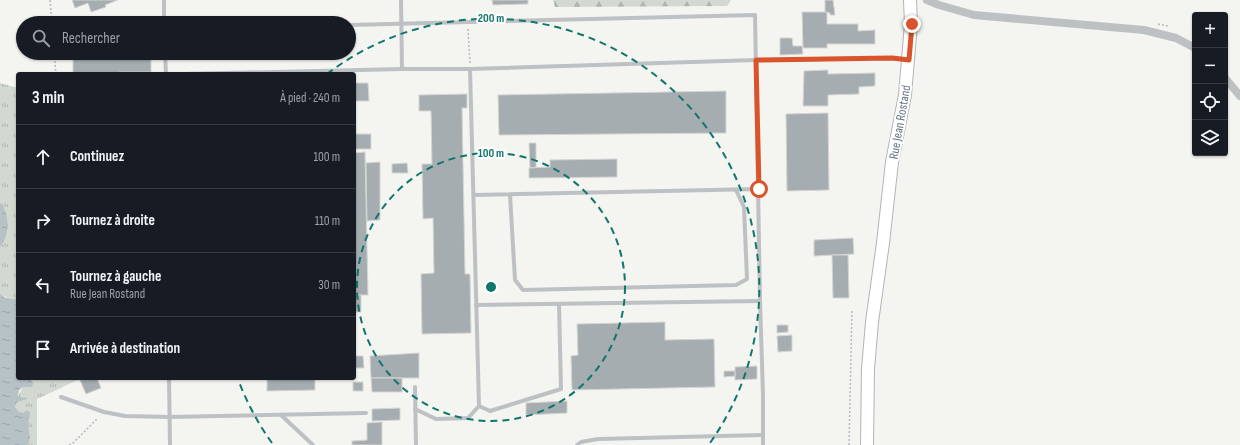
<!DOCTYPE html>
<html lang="fr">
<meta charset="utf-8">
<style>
body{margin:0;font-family:"Sofia Sans Condensed",sans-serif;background:#20242c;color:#f1f3f6}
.controls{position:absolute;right:12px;top:12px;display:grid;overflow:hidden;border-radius:4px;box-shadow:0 1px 3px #0004}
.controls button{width:36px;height:36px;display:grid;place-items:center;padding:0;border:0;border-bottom:1px solid #363941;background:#171b24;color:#f1f3f6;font:20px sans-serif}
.stop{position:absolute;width:12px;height:12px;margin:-9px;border:3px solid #d9532b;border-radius:50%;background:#fff}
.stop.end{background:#d9532b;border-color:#fff;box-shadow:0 1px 4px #0008}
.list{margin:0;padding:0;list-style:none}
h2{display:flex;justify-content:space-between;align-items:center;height:52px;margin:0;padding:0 16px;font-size:17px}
h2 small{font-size:13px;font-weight:400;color:#9ea1a6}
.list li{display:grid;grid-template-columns:26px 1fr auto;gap:12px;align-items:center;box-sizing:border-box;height:64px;padding:0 16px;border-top:1px solid #363941}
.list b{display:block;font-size:15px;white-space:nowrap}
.list p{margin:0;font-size:13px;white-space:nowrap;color:#9ea1a6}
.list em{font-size:13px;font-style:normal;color:#9ea1a6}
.icon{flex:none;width:22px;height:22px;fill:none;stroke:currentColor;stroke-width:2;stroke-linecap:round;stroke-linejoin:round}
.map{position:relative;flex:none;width:1240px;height:445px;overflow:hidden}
.search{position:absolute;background:#171b24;box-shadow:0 1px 3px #0004;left:16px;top:16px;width:340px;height:44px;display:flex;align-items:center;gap:10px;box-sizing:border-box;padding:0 14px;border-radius:22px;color:#9ea1a6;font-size:15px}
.panel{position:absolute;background:#171b24;box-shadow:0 1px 3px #0004;left:16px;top:72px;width:340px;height:308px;border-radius:4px}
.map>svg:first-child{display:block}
.grass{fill:url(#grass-tufts)}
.forest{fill:url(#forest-firs)}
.water{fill:url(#water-ripples)}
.building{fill:#a5adb1;stroke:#d5d5d3}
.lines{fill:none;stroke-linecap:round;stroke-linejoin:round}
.secondary-casing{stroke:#b0b5b9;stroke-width:14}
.path{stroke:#b7babc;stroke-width:1.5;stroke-dasharray:2 2;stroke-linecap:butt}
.lane{stroke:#bdc1c4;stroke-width:4}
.street{stroke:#bdc1c4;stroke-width:8}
.secondary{stroke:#fff;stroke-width:12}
.route{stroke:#d9532b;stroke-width:5}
.ring{fill:none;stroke:#0f766e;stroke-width:2;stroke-dasharray:7 5}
.labels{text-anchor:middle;stroke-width:4;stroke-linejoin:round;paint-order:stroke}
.street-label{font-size:13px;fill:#657480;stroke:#fff}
.centre{fill:#0f766e;stroke:#fff;stroke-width:2}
.ring-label{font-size:12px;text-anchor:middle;font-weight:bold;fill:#0f766e;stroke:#fff;stroke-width:4;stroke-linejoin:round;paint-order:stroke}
</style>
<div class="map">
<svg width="1240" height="445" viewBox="0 0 1240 445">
<defs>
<pattern id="grass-tufts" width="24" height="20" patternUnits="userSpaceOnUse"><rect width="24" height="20" fill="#d3d9d0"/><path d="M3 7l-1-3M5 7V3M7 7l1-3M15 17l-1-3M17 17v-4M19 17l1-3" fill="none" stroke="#afb5ae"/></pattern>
<pattern id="forest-firs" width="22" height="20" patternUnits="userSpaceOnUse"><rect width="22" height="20" fill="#d3d9d0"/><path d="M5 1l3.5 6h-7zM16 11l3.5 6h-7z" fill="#afb5ae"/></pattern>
<pattern id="water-ripples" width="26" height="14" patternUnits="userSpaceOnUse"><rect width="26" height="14" fill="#b7c2c7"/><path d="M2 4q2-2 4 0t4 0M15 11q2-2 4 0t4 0" fill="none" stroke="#98a2a7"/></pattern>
</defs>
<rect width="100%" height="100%" fill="#f4f4f0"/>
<!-- grass -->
<g class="grass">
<polygon points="0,83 18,88 18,302 0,295 0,247 6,235 0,205"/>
<polygon points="28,378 82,378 37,399 37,445 21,445 28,425 15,407 18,396"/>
</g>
<!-- forest -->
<polygon class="forest" points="553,0 731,0 727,6 555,7"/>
<!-- water -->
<g class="water">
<path d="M0,203c8,7 9,23 6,33 -1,4 -4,7 -6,11z"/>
<path d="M0,294l5,4 13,2v78h11l4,5 -1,4h-9l-4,3 -1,6 6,2 2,-1 1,2 -10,3 -2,5 4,5 4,1 4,-3 3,2c0,5 -2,9 -2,14 1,7 4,12 -1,19h-27z"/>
</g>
<!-- building -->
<g class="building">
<polygon points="72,0 118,0 105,5 106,7 91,12 88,3 75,8"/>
<polygon points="492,0 528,0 528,4 493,5"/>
<polygon points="825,0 833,0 835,15 830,15 830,13 825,12"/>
<polygon points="802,12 827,12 827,24 858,24 858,31 875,30 875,44 827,44 827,48 803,48"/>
<polygon points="780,38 792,38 793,46 802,46 803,54 780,55"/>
<polygon points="73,53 151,53 151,72 119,72 119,74 73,74"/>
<polygon points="828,70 828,74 875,73 875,86 859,87 859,94 828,95 828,106 803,106 804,71"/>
<polygon points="354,83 368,83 369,101 354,101"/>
<polygon points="726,91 726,133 499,135 498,95"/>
<polygon points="467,94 467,108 462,108 465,274 470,274 471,333 422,334 421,274 434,273 433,218 423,219 422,164 432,164 431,111 419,111 419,95"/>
<polygon points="828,113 829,190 787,191 786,114"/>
<rect x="354" y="134" width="17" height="15"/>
<polygon points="529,143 536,143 536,167 530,168"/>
<polygon points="365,152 368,295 354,295 354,153"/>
<polygon points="617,159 617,177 529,178 529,168 550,167 550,160"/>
<polygon points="380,162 380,220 367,221 366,163"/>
<polygon points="407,163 408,173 392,173 392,164"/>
<polygon points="853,238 854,254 814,256 814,240"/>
<polygon points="832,255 848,255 849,298 833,298"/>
<rect x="354" y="295" width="7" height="17"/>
<polygon points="665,322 665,340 714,339 715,387 572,390 571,356 578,355 577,324"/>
<polygon points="777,325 788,325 788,332 777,333"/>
<polygon points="792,335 792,351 778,352 777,336"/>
<polygon points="419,353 419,378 371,378 370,356"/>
<polygon points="354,356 363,356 364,368 354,368"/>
<polygon points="757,366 757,379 735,380 735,367"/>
<polygon points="724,371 735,371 735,376 724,377"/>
<polygon points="79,378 97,378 101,388 86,394"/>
<polygon points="267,378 315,378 315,390 267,391"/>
<polygon points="371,378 402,378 402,392 372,392"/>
<rect x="353" y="382" width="10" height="9"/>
<polygon points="567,401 567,413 526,415 526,403"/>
<polygon points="400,408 400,420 372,421 372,409"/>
<polygon points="382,422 382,445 352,445 352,441 367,440 367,423"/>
</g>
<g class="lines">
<!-- secondary casing -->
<g class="secondary-casing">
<polyline id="secondary" points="867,445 868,369 872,322 883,243 892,162 905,95 911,24 910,0"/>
</g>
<!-- path -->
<g class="path">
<polyline points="50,0 52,23"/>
<polyline points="1158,24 1168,26"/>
<polyline points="468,29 470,63"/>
<polyline points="54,53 56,74"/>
<polyline points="69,445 73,443 98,418"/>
<polyline points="849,445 852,309"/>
</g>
<!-- lane -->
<g class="lane">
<polyline points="164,0 164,23"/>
<polyline points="401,0 402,69"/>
<polyline points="349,25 755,15 760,301 763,395 763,445"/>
<polyline points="165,53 166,74"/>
<polyline points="184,74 402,69 470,69 756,60 892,58 907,59"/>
<polyline points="474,195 759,189"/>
<polyline points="510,195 515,280 523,290 736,285 747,279 744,207 736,190"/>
<polyline points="476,305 760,301"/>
<polyline points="169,378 170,445"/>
<polyline points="415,387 416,445"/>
<polyline points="61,397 104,412 125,416 169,417 366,413"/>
<polyline points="479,406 490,411 561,389 559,304"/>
<polyline points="415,409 436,419 468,418 479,406 470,69"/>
<polyline points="281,415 313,445"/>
<polyline points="577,445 581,442 598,439 763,435"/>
</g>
<!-- street -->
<g class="street">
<polyline points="927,0 939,5 974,15 1144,30 1176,38 1195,48"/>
<polyline points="1225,78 1240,96"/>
</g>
<!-- secondary -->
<use href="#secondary" class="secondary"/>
</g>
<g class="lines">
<!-- route -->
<polyline class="route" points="759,189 756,60 892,58 909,60 912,24"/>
</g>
<!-- distance rings -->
<g class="ring">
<circle cx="491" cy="287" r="134"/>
<path d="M272 443A269 269 0 0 1 238 379M327 74A269 269 0 0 1 710 443"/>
</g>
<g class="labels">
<!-- street labels -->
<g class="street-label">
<text transform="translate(899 122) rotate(-80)" y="5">Rue Jean Rostand</text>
</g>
</g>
<circle cx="491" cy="287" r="6" class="centre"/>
<g class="ring-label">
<text x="491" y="22">200 m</text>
<text x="491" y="157">100 m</text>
</g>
</svg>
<div class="controls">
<button>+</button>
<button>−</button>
<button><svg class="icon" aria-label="locate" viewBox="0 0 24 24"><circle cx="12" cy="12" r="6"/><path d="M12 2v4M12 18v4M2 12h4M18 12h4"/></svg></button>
<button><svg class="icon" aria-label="layers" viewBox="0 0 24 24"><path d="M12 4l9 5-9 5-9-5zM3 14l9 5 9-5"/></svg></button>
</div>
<div class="stop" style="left:759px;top:189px"></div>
<div class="stop end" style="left:912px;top:24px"></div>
<div class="search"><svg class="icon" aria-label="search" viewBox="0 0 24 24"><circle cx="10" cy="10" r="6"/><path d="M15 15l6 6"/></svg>Rechercher</div>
<section class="panel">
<h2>3 min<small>À pied · 240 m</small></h2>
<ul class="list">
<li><svg class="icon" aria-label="ahead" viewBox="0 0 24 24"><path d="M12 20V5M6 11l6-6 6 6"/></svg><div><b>Continuez</b></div><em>100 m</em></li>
<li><svg class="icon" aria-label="right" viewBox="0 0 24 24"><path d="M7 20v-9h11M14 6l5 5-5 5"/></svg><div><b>Tournez à droite</b></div><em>110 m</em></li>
<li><svg class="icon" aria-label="left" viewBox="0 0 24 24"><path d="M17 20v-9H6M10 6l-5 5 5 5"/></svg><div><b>Tournez à gauche</b><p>Rue Jean Rostand</p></div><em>30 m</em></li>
<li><svg class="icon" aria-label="arrive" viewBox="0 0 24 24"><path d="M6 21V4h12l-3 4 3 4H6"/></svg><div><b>Arrivée à destination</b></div></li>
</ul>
</section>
</div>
